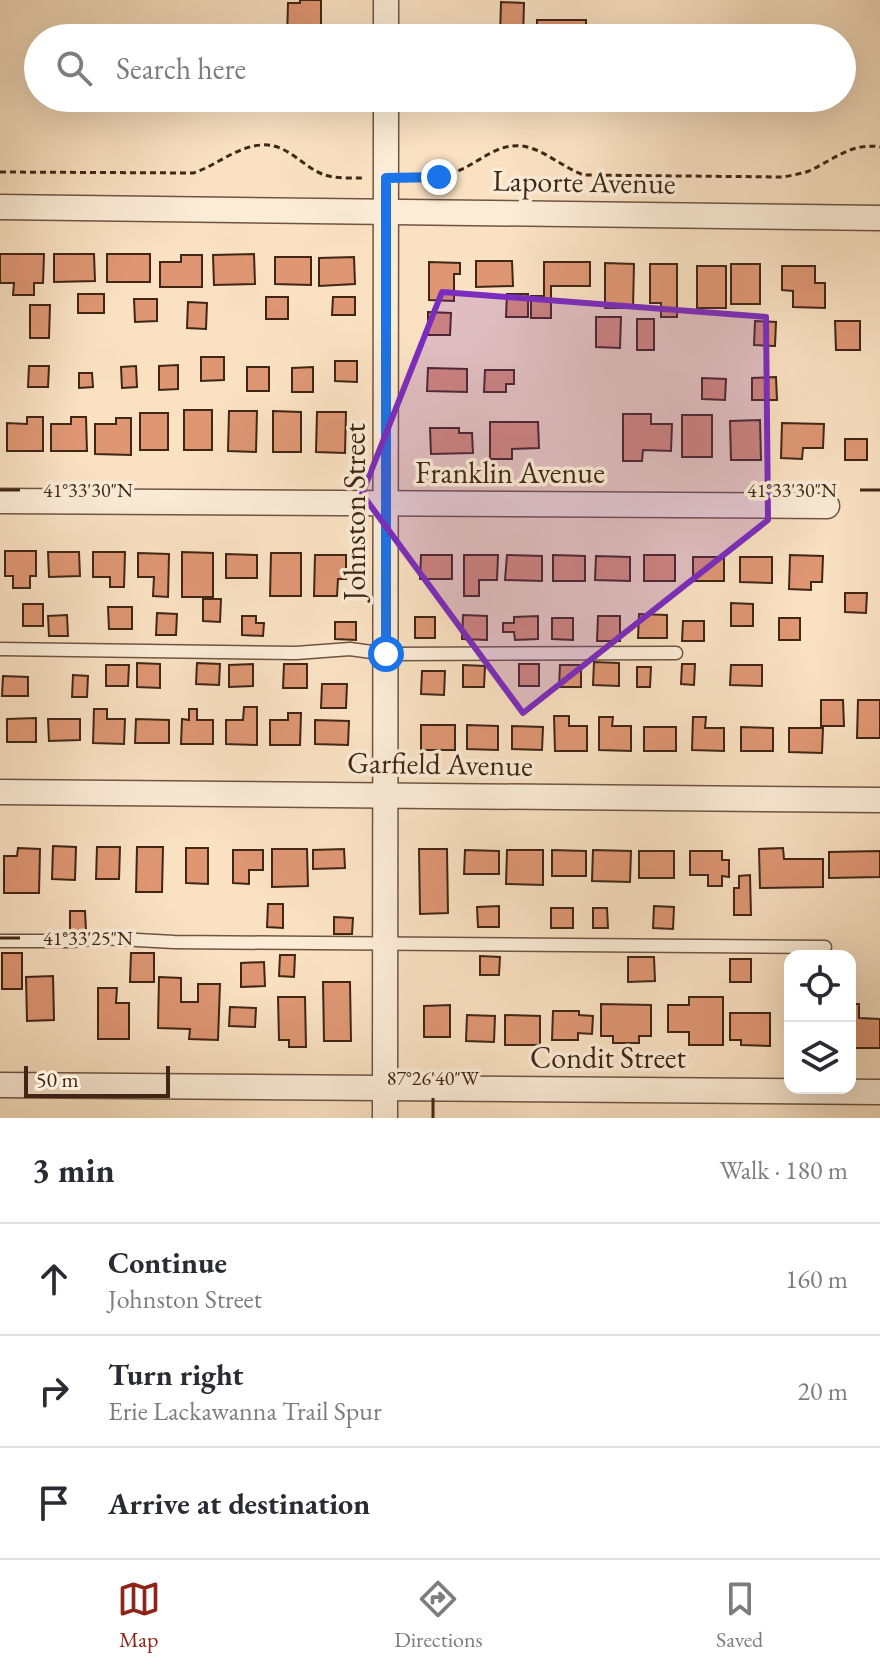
<!DOCTYPE html>
<meta charset="utf-8">
<style>
body{margin:0;font-family:"EB Garamond",serif;background:#f7f7f7;color:#2b2b33}
.controls{position:absolute;right:24px;bottom:24px;display:grid;overflow:hidden;border-radius:16px;box-shadow:0 8px 32px #0002}
.controls button{width:72px;height:72px;display:grid;place-items:center;padding:0;border:0;border-bottom:2px solid #e1e1e2;background:#fff;color:#2b2b33;font:40px sans-serif}
.scale{position:absolute;left:24px;bottom:20px;width:146px;box-sizing:border-box;padding-left:8px;border:4px solid #412616;border-top:0;font-size:22px;line-height:28px;white-space:nowrap;color:#412616;-webkit-text-stroke:6px #fbecd7;paint-order:stroke}
.stop{position:absolute;width:24px;height:24px;margin:-18px;border:6px solid #1a73e8;border-radius:50%;background:#fff}
.stop.end{background:#1a73e8;border-color:#fff;box-shadow:0 2px 8px #0008}
.list{margin:0;padding:0;list-style:none}
h2{display:flex;justify-content:space-between;align-items:center;height:104px;margin:0;padding:0 32px;font-size:34px}
h2 small{font-size:26px;font-weight:400;color:#7c7c81}
.list li{display:grid;grid-template-columns:52px 1fr auto;gap:24px;align-items:center;box-sizing:border-box;height:112px;padding:0 32px;border-top:2px solid #e1e1e2}
.list b{display:block;font-size:30px;white-space:nowrap}
.list p{margin:0;font-size:26px;white-space:nowrap;color:#7c7c81}
.list em{font-size:26px;font-style:normal;color:#7c7c81}
.icon{flex:none;width:44px;height:44px;fill:none;stroke:currentColor;stroke-width:2;stroke-linecap:round;stroke-linejoin:round}
.map{position:relative;flex:none;width:880px;height:1118px;overflow:hidden}
.search{position:absolute;background:#fff;box-shadow:0 8px 32px #0002;left:24px;right:24px;top:24px;height:88px;display:flex;align-items:center;gap:20px;box-sizing:border-box;padding:0 28px;border-radius:44px;color:#7c7c81;font-size:30px}
.sheet{height:440px;background:#fff}
nav{display:flex;justify-content:space-around;align-items:center;box-sizing:border-box;height:112px;border-top:2px solid #e1e1e2;background:#fff;font-size:22px;color:#7c7c81}
nav a{display:grid;justify-items:center;gap:4px}
nav .on{color:#8f2418}
.map>svg:first-child{display:block}
.building{fill:#de9673;stroke:#412616;stroke-width:2}
.lines{fill:none;stroke-linecap:round;stroke-linejoin:round}
.service-casing{stroke:#6f5541;stroke-width:15}
.minor-casing{stroke:#6f5541;stroke-width:27}
.path{stroke:#412616;stroke-width:3;stroke-dasharray:6 4;stroke-linecap:butt}
.service{stroke:#fbecd7;stroke-width:12}
.minor{stroke:#fbecd7;stroke-width:24}
.route{stroke:#1a73e8;stroke-width:10}
.marked{fill:#7b2cbf;fill-opacity:0.2;stroke:#7b2cbf;stroke-width:6;stroke-linejoin:round}
.ticks{fill:none;stroke:#412616;stroke-width:3}
.labels{text-anchor:middle;stroke-width:7;stroke-linejoin:round;paint-order:stroke}
.street-label{font-size:30px;fill:#412616;stroke:#fbecd7}
.ticks-label{font-size:20px;text-anchor:middle;fill:#412616;stroke:#fbecd7;stroke-width:7;stroke-linejoin:round;paint-order:stroke}
</style>
<div class="map">
<svg width="880" height="1118" viewBox="0 0 880 1118">
<rect width="100%" height="100%" fill="#f9e1c2"/>
<filter id="stains"><feTurbulence type="fractalNoise" baseFrequency=".0025" numOctaves="4"/><feColorMatrix values="0 0 0 0 .2 0 0 0 0 .09 0 0 0 0 .02 0 0 0 .5 -.17"/></filter>
<radialGradient id="worn" r=".72"><stop offset=".6" stop-color="#630" stop-opacity="0"/><stop offset="1" stop-color="#630" stop-opacity=".3"/></radialGradient>
<!-- building -->
<g class="building">
<polygon points="300,0 321,0 321,28 335,28 335,38 287,38 288,3 300,3"/>
<polygon points="501,2 524,3 523,38 500,38"/>
<rect x="537" y="20" width="49" height="18"/>
<polygon points="0,254 44,254 43,283 34,283 34,295 13,295 14,283 0,283"/>
<polygon points="54,254 94,254 95,281 54,282"/>
<rect x="107" y="254" width="43" height="28"/>
<polygon points="254,254 255,284 214,285 213,255"/>
<polygon points="181,255 202,255 202,287 160,287 160,262 181,262"/>
<polygon points="275,257 311,257 311,285 275,284"/>
<polygon points="354,257 355,284 319,286 319,258"/>
<polygon points="476,261 512,261 513,286 476,287"/>
<polygon points="429,262 460,263 460,274 454,274 454,301 429,300"/>
<polygon points="544,262 590,262 590,286 551,286 551,318 531,318 531,296 544,296"/>
<polygon points="605,263 634,264 633,308 605,308"/>
<polygon points="650,264 677,264 677,317 661,317 661,303 650,303"/>
<rect x="731" y="264" width="29" height="40"/>
<rect x="697" y="266" width="29" height="42"/>
<polygon points="782,266 815,266 815,283 825,283 825,308 793,307 793,291 782,290"/>
<rect x="78" y="294" width="26" height="19"/>
<polygon points="507,294 528,294 528,317 506,317"/>
<rect x="266" y="297" width="22" height="22"/>
<polygon points="333,297 355,297 355,315 332,315"/>
<polygon points="134,299 157,299 157,321 135,322"/>
<polygon points="188,302 207,303 206,329 187,328"/>
<polygon points="30,305 50,305 49,338 30,338"/>
<polygon points="428,312 451,313 450,335 428,335"/>
<polygon points="596,317 621,317 620,348 596,347"/>
<rect x="637" y="319" width="17" height="31"/>
<polygon points="755,321 776,322 775,346 754,345"/>
<polygon points="835,321 860,321 860,350 836,350"/>
<polygon points="201,357 224,357 224,380 201,381"/>
<polygon points="335,361 357,361 357,382 335,381"/>
<polygon points="178,365 178,389 159,390 159,366"/>
<polygon points="29,366 49,366 48,387 28,387"/>
<polygon points="136,366 137,387 122,388 121,367"/>
<rect x="247" y="367" width="22" height="24"/>
<polygon points="313,367 313,392 292,392 292,368"/>
<polygon points="428,368 467,369 467,392 427,391"/>
<polygon points="485,370 514,370 514,384 506,384 506,392 484,392"/>
<polygon points="79,373 92,373 93,387 79,388"/>
<polygon points="776,377 777,400 752,400 752,378"/>
<polygon points="702,378 726,379 725,400 702,399"/>
<rect x="184" y="410" width="28" height="40"/>
<polygon points="229,411 257,411 256,452 228,451"/>
<polygon points="273,411 301,412 301,452 273,452"/>
<polygon points="317,412 346,412 345,453 316,452"/>
<rect x="140" y="413" width="28" height="37"/>
<polygon points="623,414 651,414 651,424 672,424 671,451 643,450 642,461 623,461"/>
<rect x="682" y="415" width="30" height="42"/>
<polygon points="27,417 43,417 43,451 7,451 7,423 27,424"/>
<polygon points="71,417 86,417 87,451 51,451 51,424 71,424"/>
<polygon points="116,418 131,418 131,455 95,454 95,424 116,424"/>
<polygon points="760,420 761,460 731,460 730,421"/>
<polygon points="490,422 538,422 539,448 512,449 512,459 490,459"/>
<polygon points="782,423 824,424 823,448 803,448 802,459 781,458"/>
<polygon points="430,428 459,428 459,433 472,433 473,453 431,454"/>
<rect x="845" y="439" width="22" height="21"/>
<polygon points="5,551 36,551 36,576 30,576 30,588 13,588 13,576 5,576"/>
<polygon points="48,552 79,552 80,576 49,577"/>
<polygon points="93,552 125,552 124,587 110,587 110,577 93,577"/>
<polygon points="182,552 213,553 213,597 182,597"/>
<polygon points="138,553 169,554 168,597 153,596 154,577 138,577"/>
<polygon points="271,553 301,553 301,596 270,596"/>
<polygon points="226,554 257,555 257,578 226,578"/>
<polygon points="315,555 346,555 346,579 338,579 337,596 314,596"/>
<polygon points="421,555 452,555 452,579 420,579"/>
<polygon points="464,555 498,555 497,580 479,580 479,596 464,596"/>
<polygon points="507,555 542,556 542,581 505,580"/>
<polygon points="553,555 585,556 585,581 553,581"/>
<rect x="644" y="555" width="31" height="26"/>
<polygon points="790,555 823,556 822,582 811,582 811,590 789,589"/>
<polygon points="596,556 630,557 630,581 595,580"/>
<rect x="693" y="557" width="31" height="24"/>
<polygon points="740,557 772,557 772,583 740,582"/>
<polygon points="845,593 867,593 866,613 845,612"/>
<polygon points="203,599 221,599 220,622 203,621"/>
<polygon points="731,603 753,604 753,626 731,626"/>
<rect x="23" y="604" width="20" height="22"/>
<polygon points="108,607 132,607 132,629 109,629"/>
<polygon points="157,613 177,614 176,635 156,635"/>
<polygon points="639,614 667,615 667,638 638,638"/>
<polygon points="67,615 68,636 49,636 48,616"/>
<polygon points="463,615 487,616 487,640 462,639"/>
<polygon points="242,616 256,616 256,623 264,623 263,636 242,635"/>
<polygon points="538,616 538,639 515,640 514,632 503,632 503,623 514,623 514,617"/>
<polygon points="598,616 620,616 620,641 597,641"/>
<rect x="415" y="617" width="20" height="21"/>
<polygon points="552,618 573,618 573,640 552,639"/>
<rect x="779" y="618" width="21" height="22"/>
<polygon points="683,621 704,621 704,641 682,641"/>
<polygon points="335,622 356,622 356,640 335,639"/>
<polygon points="594,662 619,663 619,686 593,685"/>
<polygon points="137,663 160,664 160,688 137,687"/>
<polygon points="197,663 220,664 219,685 196,684"/>
<polygon points="253,664 253,686 229,687 229,665"/>
<polygon points="284,664 307,664 307,688 283,688"/>
<rect x="519" y="664" width="20" height="22"/>
<polygon points="682,664 695,664 694,685 681,684"/>
<polygon points="106,665 129,665 128,686 106,686"/>
<polygon points="463,665 485,666 484,687 463,687"/>
<polygon points="560,665 581,665 581,687 559,687"/>
<polygon points="731,665 762,665 762,686 730,685"/>
<polygon points="637,667 651,667 650,687 637,687"/>
<polygon points="422,671 445,671 444,695 421,694"/>
<polygon points="73,675 88,676 87,697 72,697"/>
<polygon points="3,676 28,677 28,696 2,696"/>
<polygon points="322,684 347,684 346,708 321,708"/>
<polygon points="821,700 843,700 844,726 821,726"/>
<polygon points="858,700 880,700 880,738 857,738"/>
<polygon points="244,707 257,707 257,745 226,744 226,720 243,720"/>
<polygon points="94,709 107,709 107,719 125,719 124,744 93,743"/>
<polygon points="189,709 197,709 197,720 213,720 213,744 181,744 182,719 189,720"/>
<polygon points="288,713 301,713 300,745 270,745 270,720 288,720"/>
<polygon points="554,716 569,716 569,726 587,726 587,751 555,751"/>
<polygon points="599,717 613,717 612,726 631,726 631,751 599,750"/>
<polygon points="693,717 706,717 705,728 724,728 724,751 692,750"/>
<polygon points="36,718 36,742 7,742 7,719"/>
<polygon points="48,719 80,719 80,740 49,741"/>
<polygon points="136,719 169,720 169,743 135,743"/>
<polygon points="315,720 349,721 348,745 315,744"/>
<rect x="421" y="725" width="34" height="25"/>
<polygon points="467,725 498,726 498,750 467,749"/>
<polygon points="512,726 543,727 542,750 512,749"/>
<rect x="644" y="727" width="32" height="24"/>
<polygon points="741,727 773,728 773,751 741,751"/>
<polygon points="789,728 823,728 822,753 789,752"/>
<polygon points="53,846 76,847 75,880 52,879"/>
<polygon points="97,847 120,847 119,879 96,879"/>
<polygon points="137,847 163,847 162,892 136,892"/>
<polygon points="18,848 40,849 39,893 4,893 4,856 17,856"/>
<polygon points="186,848 208,848 208,884 186,883"/>
<polygon points="783,848 784,859 823,859 823,887 760,888 759,849"/>
<polygon points="272,849 307,849 308,886 272,887"/>
<polygon points="344,849 345,868 313,869 313,850"/>
<polygon points="419,849 447,849 448,913 420,914"/>
<polygon points="233,850 263,850 263,870 249,870 249,884 233,883"/>
<polygon points="465,850 499,851 499,874 464,874"/>
<polygon points="507,850 543,850 543,885 506,884"/>
<polygon points="552,850 586,851 586,876 552,876"/>
<polygon points="593,850 631,851 630,882 592,881"/>
<rect x="639" y="851" width="35" height="27"/>
<polygon points="690,851 722,851 722,860 729,860 729,877 722,876 722,886 708,886 708,875 690,875"/>
<polygon points="880,851 880,877 829,878 829,852"/>
<polygon points="750,875 751,915 734,915 734,888 739,888 739,876"/>
<polygon points="268,904 283,904 283,928 267,927"/>
<polygon points="499,906 499,927 478,927 477,907"/>
<polygon points="654,906 674,907 673,929 653,928"/>
<rect x="551" y="908" width="22" height="20"/>
<polygon points="593,908 607,908 608,928 593,928"/>
<polygon points="70,911 85,911 86,931 70,931"/>
<polygon points="334,917 353,918 352,934 334,934"/>
<rect x="2" y="953" width="20" height="36"/>
<polygon points="131,953 154,953 154,982 130,982"/>
<polygon points="280,955 295,955 294,977 279,976"/>
<polygon points="480,956 500,957 499,975 480,975"/>
<polygon points="628,957 654,957 655,981 628,982"/>
<rect x="730" y="959" width="21" height="23"/>
<polygon points="264,962 265,986 241,987 241,963"/>
<polygon points="53,976 54,1020 27,1021 26,977"/>
<polygon points="159,977 181,978 181,1002 198,1002 198,984 220,984 218,1040 189,1039 190,1029 158,1028"/>
<polygon points="323,982 350,982 351,1041 324,1041"/>
<polygon points="98,988 117,988 116,1003 129,1003 129,1039 98,1039"/>
<polygon points="278,997 305,997 306,1047 289,1047 289,1040 279,1040"/>
<polygon points="689,997 723,997 723,1045 689,1045 689,1032 668,1032 668,1005 689,1005"/>
<polygon points="601,1004 651,1005 651,1036 639,1036 639,1043 613,1043 613,1036 601,1036"/>
<polygon points="850,1004 859,1004 859,1018 880,1019 880,1048 850,1048"/>
<polygon points="450,1005 450,1037 424,1037 424,1006"/>
<polygon points="230,1007 256,1008 255,1027 229,1026"/>
<polygon points="553,1011 579,1011 579,1015 593,1016 592,1034 578,1033 578,1040 552,1040"/>
<polygon points="730,1013 770,1013 770,1046 741,1045 741,1040 730,1040"/>
<polygon points="467,1015 495,1016 494,1042 466,1041"/>
<polygon points="505,1015 540,1016 540,1045 505,1045"/>
</g>
<g class="lines">
<!-- service casing -->
<g class="service-casing">
<g id="service">
<polyline points="0,649 296,653 350,649 386,654 676,653"/>
<polyline points="0,941 72,941 100,938 174,942 825,947"/>
</g>
</g>
<!-- minor casing -->
<g class="minor-casing">
<g id="minor">
<polyline points="386,0 386,38"/>
<polyline points="0,207 880,218"/>
<polyline points="0,501 827,506"/>
<polyline points="0,792 880,800"/>
<polyline points="0,1085 880,1092"/>
<polyline points="385,1118 386,98"/>
</g>
</g>
<!-- path -->
<g class="path">
<path d="M0,172l193,1c23,-7 44,-27 69,-28 24,-2 39,20 60,29 13,5 29,4 43,4"/>
<path d="M409,177c17,0 33,0 49,-6 22,-9 39,-28 64,-25 22,3 41,22 62,29l200,2c8,-2 17,-3 25,-6 24,-11 43,-29 71,-24"/>
</g>
<!-- service -->
<use href="#service" class="service"/>
<!-- minor -->
<use href="#minor" class="minor"/>
</g>
<g class="lines">
<!-- route -->
<polyline class="route" points="386,654 386,178 439,177"/>
</g>
<!-- marked area -->
<path class="marked" d="M442,292l324,25 2,203 -245,193 -161,-219z"/>
<!-- ticks -->
<path class="ticks" d="M0,490h20M860,490h20M0,938h20M433,1098v20"/>
<g class="labels">
<!-- street labels -->
<g class="street-label">
<text transform="translate(584 182) rotate(1)" y="10">Laporte Avenue</text>
<text x="510" y="483">Franklin Avenue</text>
<text transform="translate(355 512) rotate(-90)" y="10">Johnston Street</text>
<text transform="translate(440 764) rotate(1)" y="10">Garfield Avenue</text>
<text x="608" y="1068">Condit Street</text>
</g>
</g>
<g class="ticks-label">
<text x="88" y="497">41°33'30"N</text>
<text x="792" y="497">41°33'30"N</text>
<text x="88" y="945">41°33'25"N</text>
<text x="433" y="1085">87°26'40"W</text>
</g>
<rect width="100%" height="100%" filter="url(#stains)"/>
<rect width="100%" height="100%" fill="url(#worn)"/>
</svg>
<div class="controls">
<button><svg class="icon" aria-label="locate" viewBox="0 0 24 24"><circle cx="12" cy="12" r="6"/><path d="M12 2v4M12 18v4M2 12h4M18 12h4"/></svg></button>
<button><svg class="icon" aria-label="layers" viewBox="0 0 24 24"><path d="M12 4l9 5-9 5-9-5zM3 14l9 5 9-5"/></svg></button>
</div>
<div class="scale">50 m</div>
<div class="stop" style="left:386px;top:654px"></div>
<div class="stop end" style="left:439px;top:177px"></div>
<div class="search"><svg class="icon" aria-label="search" viewBox="0 0 24 24"><circle cx="10" cy="10" r="6"/><path d="M15 15l6 6"/></svg>Search here</div>
</div>
<section class="sheet">
<h2>3 min<small>Walk · 180 m</small></h2>
<ul class="list">
<li><svg class="icon" aria-label="ahead" viewBox="0 0 24 24"><path d="M12 20V5M6 11l6-6 6 6"/></svg><div><b>Continue</b><p>Johnston Street</p></div><em>160 m</em></li>
<li><svg class="icon" aria-label="right" viewBox="0 0 24 24"><path d="M7 20v-9h11M14 6l5 5-5 5"/></svg><div><b>Turn right</b><p>Erie Lackawanna Trail Spur</p></div><em>20 m</em></li>
<li><svg class="icon" aria-label="arrive" viewBox="0 0 24 24"><path d="M6 21V4h12l-3 4 3 4H6"/></svg><div><b>Arrive at destination</b></div></li>
</ul>
</section>
<nav>
<a class="on"><svg class="icon" aria-label="map" viewBox="0 0 24 24"><path d="M3 6l6-2 6 2 6-2v14l-6 2-6-2-6 2zM9 4v14M15 6v14"/></svg>Map</a>
<a><svg class="icon" aria-label="directions" viewBox="0 0 24 24"><path d="M12 3l9 9-9 9-9-9zM9 14v-3h6M13 9l2 2-2 2"/></svg>Directions</a>
<a><svg class="icon" aria-label="saved" viewBox="0 0 24 24"><path d="M7 4h10v16l-5-4-5 4z"/></svg>Saved</a>
</nav>
